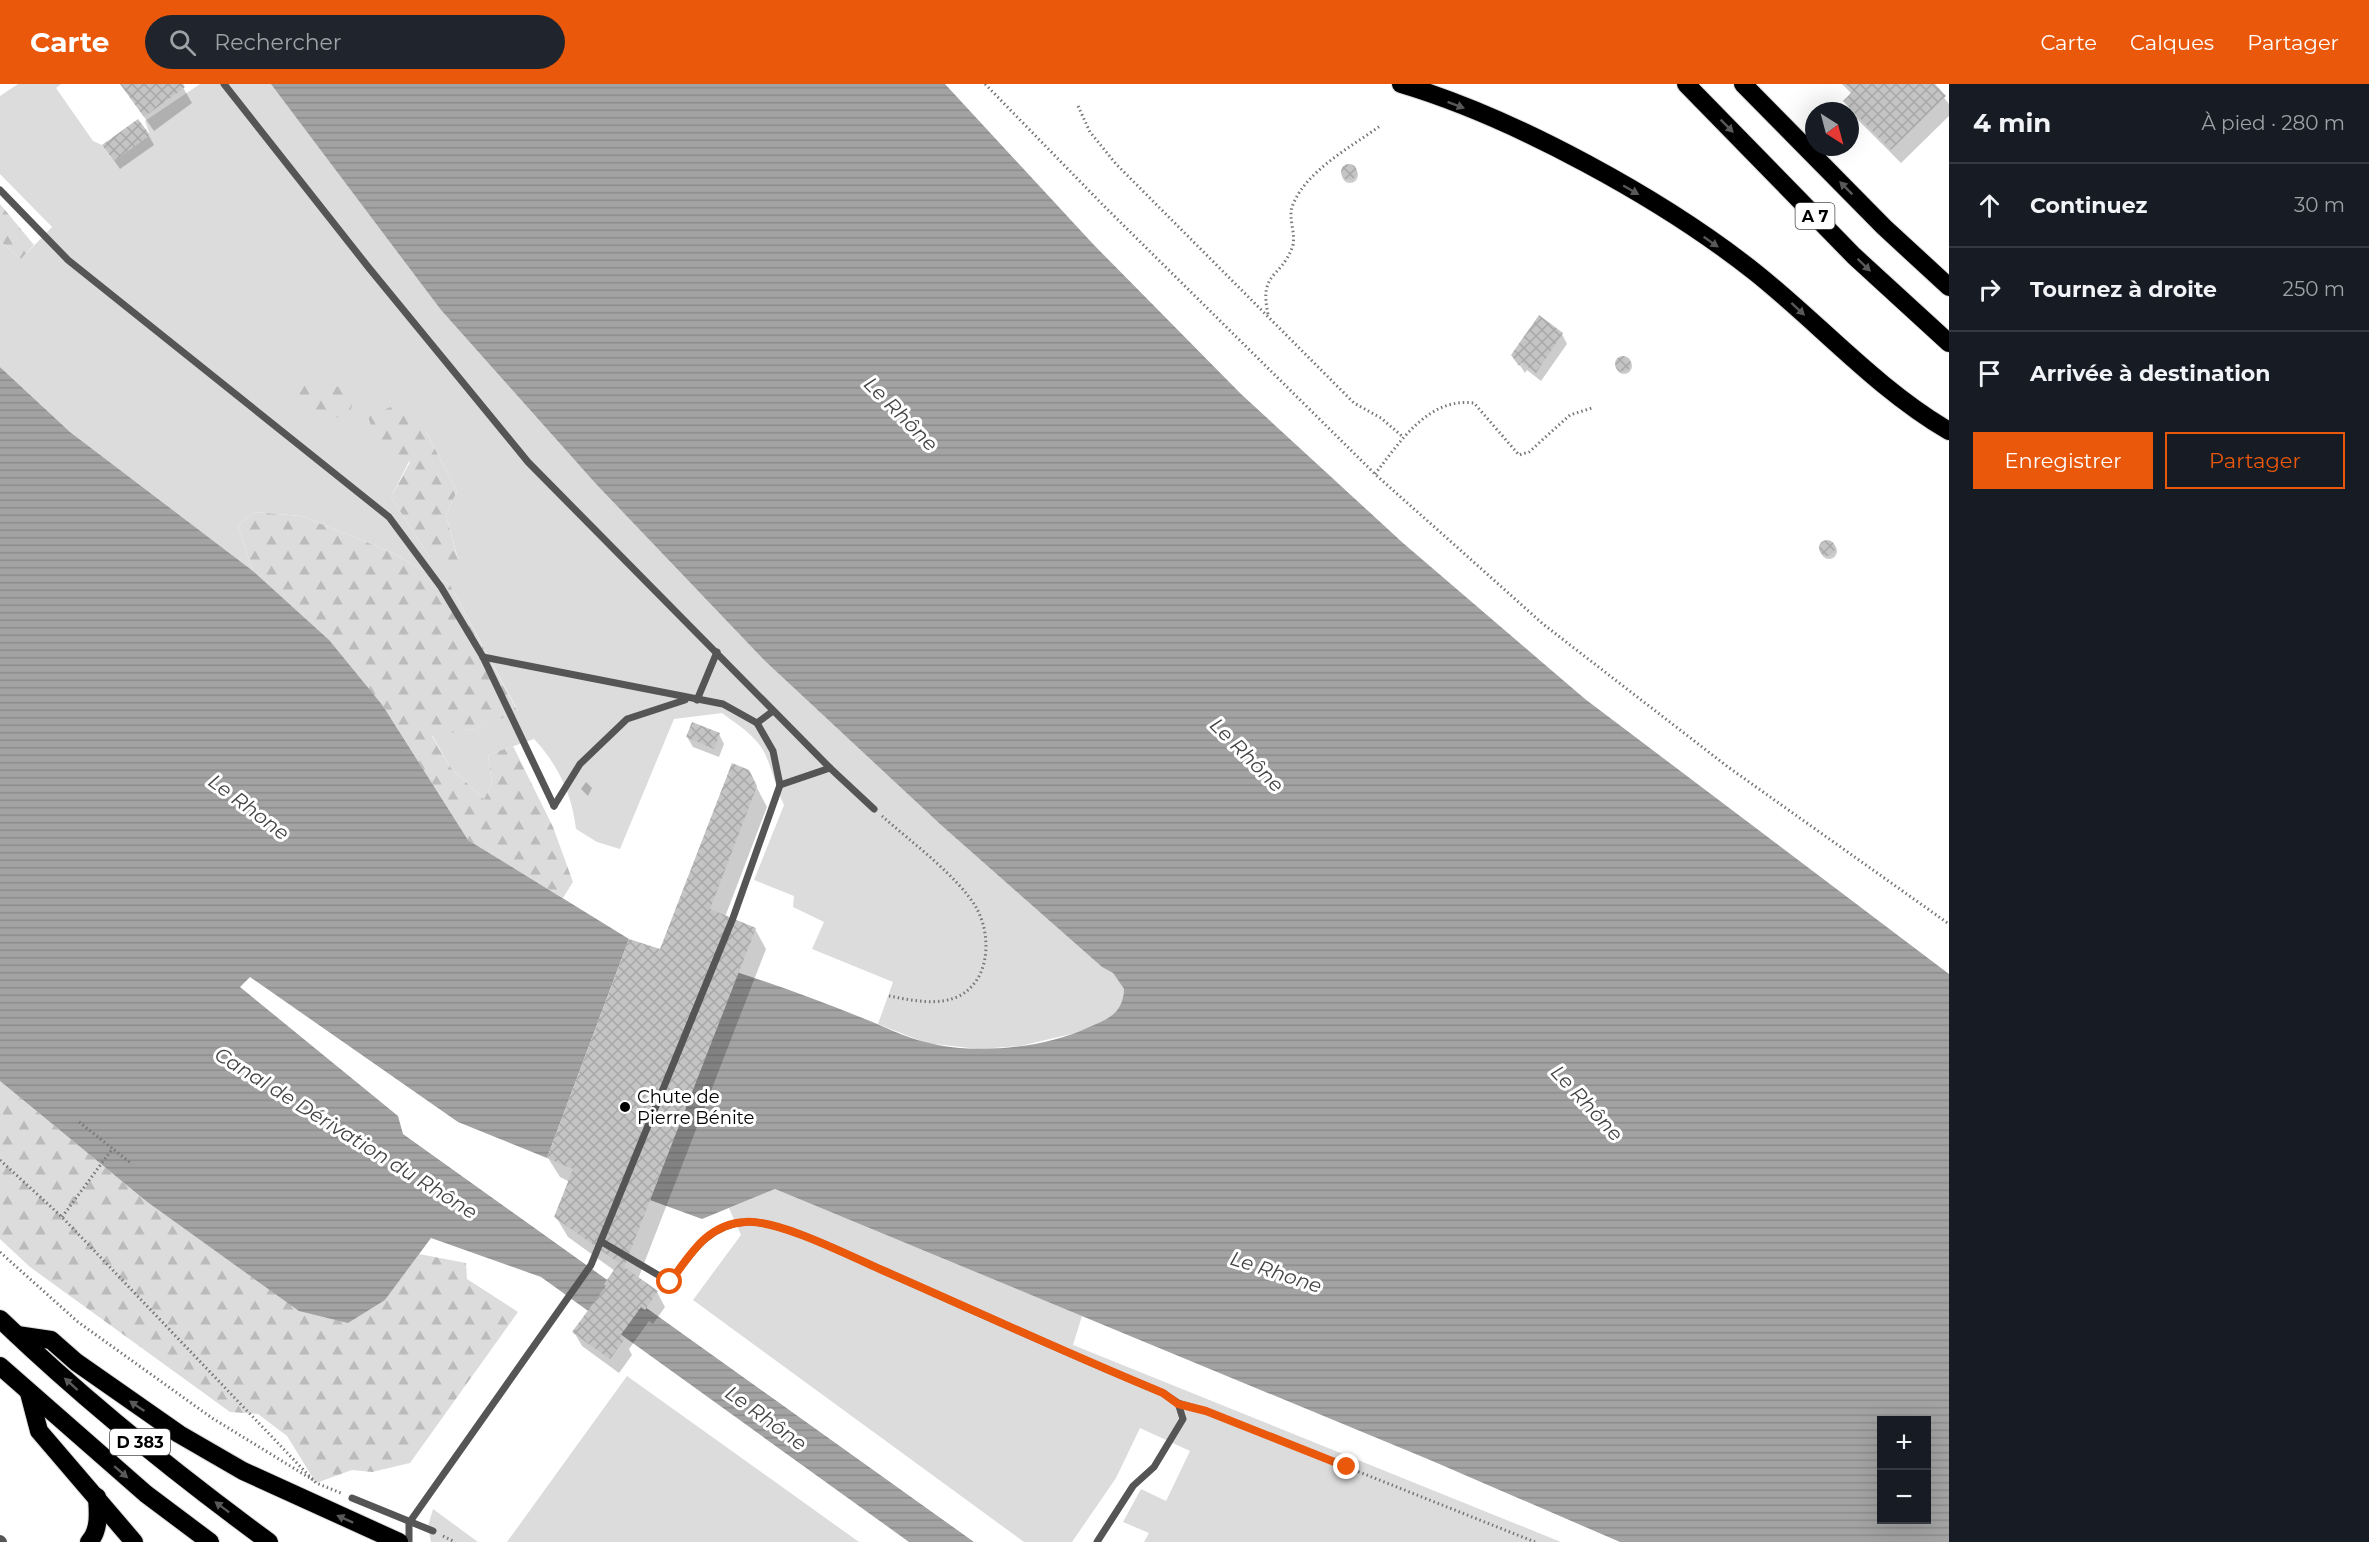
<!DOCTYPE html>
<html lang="fr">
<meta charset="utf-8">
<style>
body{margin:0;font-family:Montserrat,sans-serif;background:#20242c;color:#f1f3f6}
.controls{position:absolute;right:18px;bottom:18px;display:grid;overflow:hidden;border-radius:0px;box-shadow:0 6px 24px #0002}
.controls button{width:54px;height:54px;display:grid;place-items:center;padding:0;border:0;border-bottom:2px solid #363941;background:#171b24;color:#f1f3f6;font:30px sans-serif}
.compass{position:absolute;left:1805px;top:18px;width:54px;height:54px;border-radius:50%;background:#171b24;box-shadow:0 6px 24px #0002;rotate:144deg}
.stop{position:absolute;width:18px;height:18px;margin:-14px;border:4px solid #ea580c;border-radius:50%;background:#fff}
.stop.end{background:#ea580c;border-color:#fff;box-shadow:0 2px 6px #0008}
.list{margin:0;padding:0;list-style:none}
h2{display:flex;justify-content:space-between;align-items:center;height:78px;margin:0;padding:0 24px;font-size:26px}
h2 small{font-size:20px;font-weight:400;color:#9ea1a6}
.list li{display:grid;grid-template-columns:39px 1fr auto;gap:18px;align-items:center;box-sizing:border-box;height:84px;padding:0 24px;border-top:2px solid #363941}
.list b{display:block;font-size:22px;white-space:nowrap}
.list em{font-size:20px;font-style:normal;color:#9ea1a6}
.actions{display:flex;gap:12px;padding:18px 24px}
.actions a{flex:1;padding:14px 0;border:2px solid #ea580c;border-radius:0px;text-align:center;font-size:21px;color:#ea580c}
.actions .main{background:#ea580c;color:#fff}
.icon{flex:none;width:33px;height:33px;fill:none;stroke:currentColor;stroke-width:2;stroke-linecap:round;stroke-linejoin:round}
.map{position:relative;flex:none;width:1949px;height:1458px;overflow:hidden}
header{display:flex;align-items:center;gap:36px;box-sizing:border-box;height:84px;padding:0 30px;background:#ea580c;color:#fff}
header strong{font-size:28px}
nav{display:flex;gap:33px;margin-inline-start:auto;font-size:21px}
.search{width:420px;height:54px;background:#20242c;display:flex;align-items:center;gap:15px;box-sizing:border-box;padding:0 21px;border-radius:33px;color:#9ea1a6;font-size:22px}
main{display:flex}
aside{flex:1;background:#171b24}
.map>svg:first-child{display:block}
.green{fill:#dcdcdc;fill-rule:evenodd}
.forest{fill:url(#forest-firs)}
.water{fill:url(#water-rules);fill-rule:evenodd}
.shadow{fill:#0003}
.building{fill:url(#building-cross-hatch)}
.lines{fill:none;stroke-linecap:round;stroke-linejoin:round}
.highway-casing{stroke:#dbdbdb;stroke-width:20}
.path{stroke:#777;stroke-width:3;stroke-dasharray:1.5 3;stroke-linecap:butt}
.lane{stroke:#555;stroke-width:7}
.street{stroke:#555;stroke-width:12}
.highway{stroke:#000;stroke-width:18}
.oneway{fill:#595959}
.route{stroke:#ea580c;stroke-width:8}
.poi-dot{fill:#000;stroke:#fff;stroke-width:2}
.labels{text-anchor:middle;stroke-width:6;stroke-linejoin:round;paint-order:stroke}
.shield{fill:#fff;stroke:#4c4c4c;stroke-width:1.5}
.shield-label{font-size:16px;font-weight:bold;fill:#000}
.poi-label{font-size:18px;fill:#000;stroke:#fff;text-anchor:start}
.water-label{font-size:20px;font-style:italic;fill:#444;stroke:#fff}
</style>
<header>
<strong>Carte</strong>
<div class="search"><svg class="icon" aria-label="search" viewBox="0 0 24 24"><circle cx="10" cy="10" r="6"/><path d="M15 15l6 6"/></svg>Rechercher</div>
<nav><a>Carte</a><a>Calques</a><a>Partager</a></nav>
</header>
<main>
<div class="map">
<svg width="1949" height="1458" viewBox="0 0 1949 1458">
<defs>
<pattern id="forest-firs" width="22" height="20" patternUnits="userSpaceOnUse" patternTransform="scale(1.5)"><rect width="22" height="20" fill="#dcdcdc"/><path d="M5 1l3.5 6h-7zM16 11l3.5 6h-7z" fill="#bbb"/></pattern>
<pattern id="water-rules" width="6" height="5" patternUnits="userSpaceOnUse" patternTransform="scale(1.5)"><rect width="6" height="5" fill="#a3a3a3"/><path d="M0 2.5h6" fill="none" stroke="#8b8b8b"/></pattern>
<pattern id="building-cross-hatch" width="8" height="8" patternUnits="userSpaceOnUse" patternTransform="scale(1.5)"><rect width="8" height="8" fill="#c4c4c4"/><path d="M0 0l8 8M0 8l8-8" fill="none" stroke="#a7a7a7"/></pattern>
</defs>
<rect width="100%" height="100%" fill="#fff"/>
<!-- green -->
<g class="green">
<path d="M18,0h43l-5,4 37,53 9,4 12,16 36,-26 -5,-14 55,-37h74l167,226 155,174 169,177 176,164 161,142 11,6 11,16 -1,11 -4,11 -7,6 -32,15 -60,14 -42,3 -52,-6 -48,-19 15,-42 -81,-33 12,-27 -31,-15 1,-11 -40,-16 30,-75c-8,-16 -11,-33 -18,-49 -8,-19 -28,-31 -44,-43l-48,6 -54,130 -23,-7 -21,-13c-4,-35 -18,-64 -42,-90l-46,16 4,28 -8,16 -33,-31 -19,-33 42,-6 44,-18 -68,-126 -59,-33 -90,-36 -47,-4 -16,14 15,45 -183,-139 -70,-65v-126l21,18 31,-32 -52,-53v-78zM425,346l32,61 -11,24 12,44 -28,-1 -39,-61z"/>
<polygon points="775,1105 1082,1232 1073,1261 1561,1458 1144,1458 1149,1449 1123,1438 1141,1405 1166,1417 1190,1367 1140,1344 1116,1394 1072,1458 1024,1458 693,1216 741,1151 729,1124"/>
<polygon points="627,1292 859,1458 507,1458"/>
<polygon points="433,1425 478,1458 431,1458 428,1442"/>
</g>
<!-- forest -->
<g class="forest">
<polygon points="0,120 34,161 21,175 0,157"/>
<polygon points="312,297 355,306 350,330 326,336 304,328 298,306"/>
<polygon points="393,322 425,346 457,407 446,431 458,476 446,481 430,474 391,413 410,378 376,355 368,333"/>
<polygon points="254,428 301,432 391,468 450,501 518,628 474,645 432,652 451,684 484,715 492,699 488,671 513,662 553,743 573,798 563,814 468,756 383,622 253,487 238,442"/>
<polygon points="0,997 146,1117 385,1216 419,1170 466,1179 467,1195 518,1228 410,1379 372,1388 352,1386 316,1399 287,1352 258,1330 230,1328 30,1183 0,1155"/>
</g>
<!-- water -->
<g class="water">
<path d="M271,0h674l148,160 148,150 162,149 182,156 364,275v568h-329l-190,-82 -655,-271 -73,30 -52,-19 86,-228c44,14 86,30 129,47 20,8 40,18 60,23 48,13 117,7 162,-14 21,-9 36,-14 37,-39l-11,-16 -11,-6 -161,-142 -176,-164 -169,-177 -155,-174zM1882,1336h44v100h-44z"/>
<polygon points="0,283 70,348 253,487 329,556 383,622 468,756 629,855 547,1074 458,1038 250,893 240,903 398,1032 403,1050 974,1458 909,1458 541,1193 431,1154 385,1216 348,1239 299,1227 146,1117 0,997"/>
</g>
<!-- shadow -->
<g class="shadow">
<polygon points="121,0 181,0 192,19 154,47"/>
<polygon points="1842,0 1933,0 1949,20 1949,32 1901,79 1854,32 1845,17 1852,10"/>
<polygon points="149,52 154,61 120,85 104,62"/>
<circle cx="1350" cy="91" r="8"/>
<polygon points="1562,250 1567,260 1541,297 1527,286 1525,289 1513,271"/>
<circle cx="1624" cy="282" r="8"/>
<circle cx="1829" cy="467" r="8"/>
<polygon points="719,650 724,660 719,673 693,663 687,653"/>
<polygon points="748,687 767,723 725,833 755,845 766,865 638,1195 657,1208 665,1223 653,1240 649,1237 629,1265 632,1271 619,1289 582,1262 574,1248 607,1203 615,1187 568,1153 556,1133 570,1098 560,1093 548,1074 661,867"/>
<polygon points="586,698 592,704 588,712 581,705"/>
</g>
<!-- building -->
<g class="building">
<polygon points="120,0 183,0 185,3 144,33"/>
<polygon points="1846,0 1935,0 1946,12 1891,66 1843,17 1853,7"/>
<polygon points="138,35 150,51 114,77 102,61"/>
<circle cx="1349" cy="88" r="8"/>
<polygon points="1539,231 1563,249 1536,289 1521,278 1519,282 1511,271"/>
<circle cx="1623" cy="280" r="8"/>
<circle cx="1827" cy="464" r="8"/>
<polygon points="692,638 720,649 714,665 686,653"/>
<polygon points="732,679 749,686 757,702 710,825 756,844 624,1183 658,1207 645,1226 641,1223 620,1252 625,1255 610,1275 572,1248 606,1202 604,1200 619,1179 554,1133 573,1085 547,1074 629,855 660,865"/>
</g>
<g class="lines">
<!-- highway casing -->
<g class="highway-casing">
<g id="highway">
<path d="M1401,0c114,34 262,115 355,189 65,52 121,116 193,158"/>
<polyline points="1686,0 1854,172 1949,259"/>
<polyline points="1743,0 1884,143 1949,203"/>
<path d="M0,1235c84,81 175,154 269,223"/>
<polyline points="17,1251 51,1256 76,1278 179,1350 243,1387 399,1458"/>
<polyline points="0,1282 146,1410 210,1458"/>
<polyline points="29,1309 39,1347 134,1458"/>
<path d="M89,1458c11,-12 9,-30 8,-45"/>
</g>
</g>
<!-- path -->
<g class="path">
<polyline points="985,0 1104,122 1375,390 1543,540 1728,683 1949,840"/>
<polyline points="1078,22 1090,48 1116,80 1354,319 1381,334 1403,353"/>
<path d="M1268,230c-9,-42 12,-35 24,-66 5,-12 -4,-29 0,-41 13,-36 59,-60 88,-81"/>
<path d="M1375,390c25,-32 53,-77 99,-71l45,52 10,-3 41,-37 22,-7"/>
<path d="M882,732c28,25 78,62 95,93 15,28 13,73 -20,88 -22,9 -46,3 -68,-1"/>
<polyline points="79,1038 132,1080"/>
<polyline points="0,1076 62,1133 316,1399 341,1409"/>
<polyline points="62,1133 113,1064"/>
<polyline points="0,1168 78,1238 212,1334 313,1396"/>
<polyline points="1216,1331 1535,1458"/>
<polyline points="443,1452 455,1458"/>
</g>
<!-- lane -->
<g class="lane">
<polyline points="224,0 369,184 528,378 830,684 874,725"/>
<polyline points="0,106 68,176 389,433 441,503 483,573 554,722"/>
<polyline points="697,616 717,568"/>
<polyline points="757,639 773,627"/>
<polyline points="780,701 830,684"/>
<polyline points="554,722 580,680 627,635 685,616"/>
<path d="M602,1158l68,40c20,-27 37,-57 75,-60 32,-3 105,34 137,48 93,41 186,84 281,123l15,10 5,16 -29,48 -21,19 -36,56"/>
<polyline points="1178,1319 1206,1327"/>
<polyline points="352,1414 433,1447"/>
<polyline points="409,1458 409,1439 591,1181 733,834 780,701 773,667 757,639 723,620 483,573"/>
</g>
<!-- street -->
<polyline class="street" points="0,1457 1,1458"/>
<!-- highway -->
<use href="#highway" class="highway"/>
</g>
<!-- one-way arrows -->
<defs><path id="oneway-solid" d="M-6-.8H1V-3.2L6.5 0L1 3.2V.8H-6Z" transform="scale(1.5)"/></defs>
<g class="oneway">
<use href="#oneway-solid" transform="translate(1456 21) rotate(21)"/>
<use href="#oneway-solid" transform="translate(1727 42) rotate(45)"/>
<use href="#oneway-solid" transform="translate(1846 104) rotate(-135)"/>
<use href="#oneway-solid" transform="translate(1631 106) rotate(30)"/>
<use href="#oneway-solid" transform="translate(1711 158) rotate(35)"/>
<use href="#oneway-solid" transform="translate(1864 181) rotate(44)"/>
<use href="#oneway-solid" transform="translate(1798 225) rotate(43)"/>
<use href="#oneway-solid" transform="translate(71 1300) rotate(-138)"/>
<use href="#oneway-solid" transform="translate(137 1322) rotate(-146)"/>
<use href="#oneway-solid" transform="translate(121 1388) rotate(41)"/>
<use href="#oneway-solid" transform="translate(222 1423) rotate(-143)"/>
<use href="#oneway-solid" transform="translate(345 1435) rotate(-156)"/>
</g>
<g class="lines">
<!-- route -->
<path class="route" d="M670,1198c20,-27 37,-58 75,-60 33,-3 105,34 137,48 94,41 186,84 281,123l15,11 28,7 141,56"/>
</g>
<!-- markers -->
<circle class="poi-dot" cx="625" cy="1023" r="6"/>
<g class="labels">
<!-- shield labels -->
<g class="shield">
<rect x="1795.5" y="119" width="39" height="26" rx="4.5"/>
<rect x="110" y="1345" width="60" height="26" rx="4.5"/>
</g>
<g class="shield-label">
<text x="1815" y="138">A 7</text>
<text x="140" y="1364">D 383</text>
</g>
<!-- poi labels -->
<g class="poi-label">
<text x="637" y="1019">Chute de<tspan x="637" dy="21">Pierre Bénite</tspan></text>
</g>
<!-- water labels -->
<g class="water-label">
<text transform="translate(901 330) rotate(45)" y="7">Le Rhône</text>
<text transform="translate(1247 671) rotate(45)" y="7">Le Rhône</text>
<text transform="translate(249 723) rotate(37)" y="7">Le Rhone</text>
<text transform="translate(1587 1019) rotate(47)" y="7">Le Rhône</text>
<text transform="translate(346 1049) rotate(32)" y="7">Canal de Dérivation du Rhône</text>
<text transform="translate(1276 1188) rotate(18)" y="7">Le Rhone</text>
<text transform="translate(766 1334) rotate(36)" y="7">Le Rhône</text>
</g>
</g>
</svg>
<div class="controls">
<button>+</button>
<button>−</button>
</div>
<svg class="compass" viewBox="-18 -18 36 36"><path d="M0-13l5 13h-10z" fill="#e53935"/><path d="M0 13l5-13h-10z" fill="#9ea1a6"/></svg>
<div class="stop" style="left:670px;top:1198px"></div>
<div class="stop end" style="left:1347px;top:1383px"></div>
</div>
<aside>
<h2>4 min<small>À pied · 280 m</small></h2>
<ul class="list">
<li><svg class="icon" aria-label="ahead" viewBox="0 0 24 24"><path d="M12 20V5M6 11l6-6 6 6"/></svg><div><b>Continuez</b></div><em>30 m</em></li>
<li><svg class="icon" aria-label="right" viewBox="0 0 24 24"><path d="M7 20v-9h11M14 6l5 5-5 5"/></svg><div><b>Tournez à droite</b></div><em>250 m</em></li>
<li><svg class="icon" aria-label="arrive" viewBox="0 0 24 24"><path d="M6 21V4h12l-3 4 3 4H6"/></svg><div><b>Arrivée à destination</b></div></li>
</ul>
<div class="actions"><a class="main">Enregistrer</a><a>Partager</a></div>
</aside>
</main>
